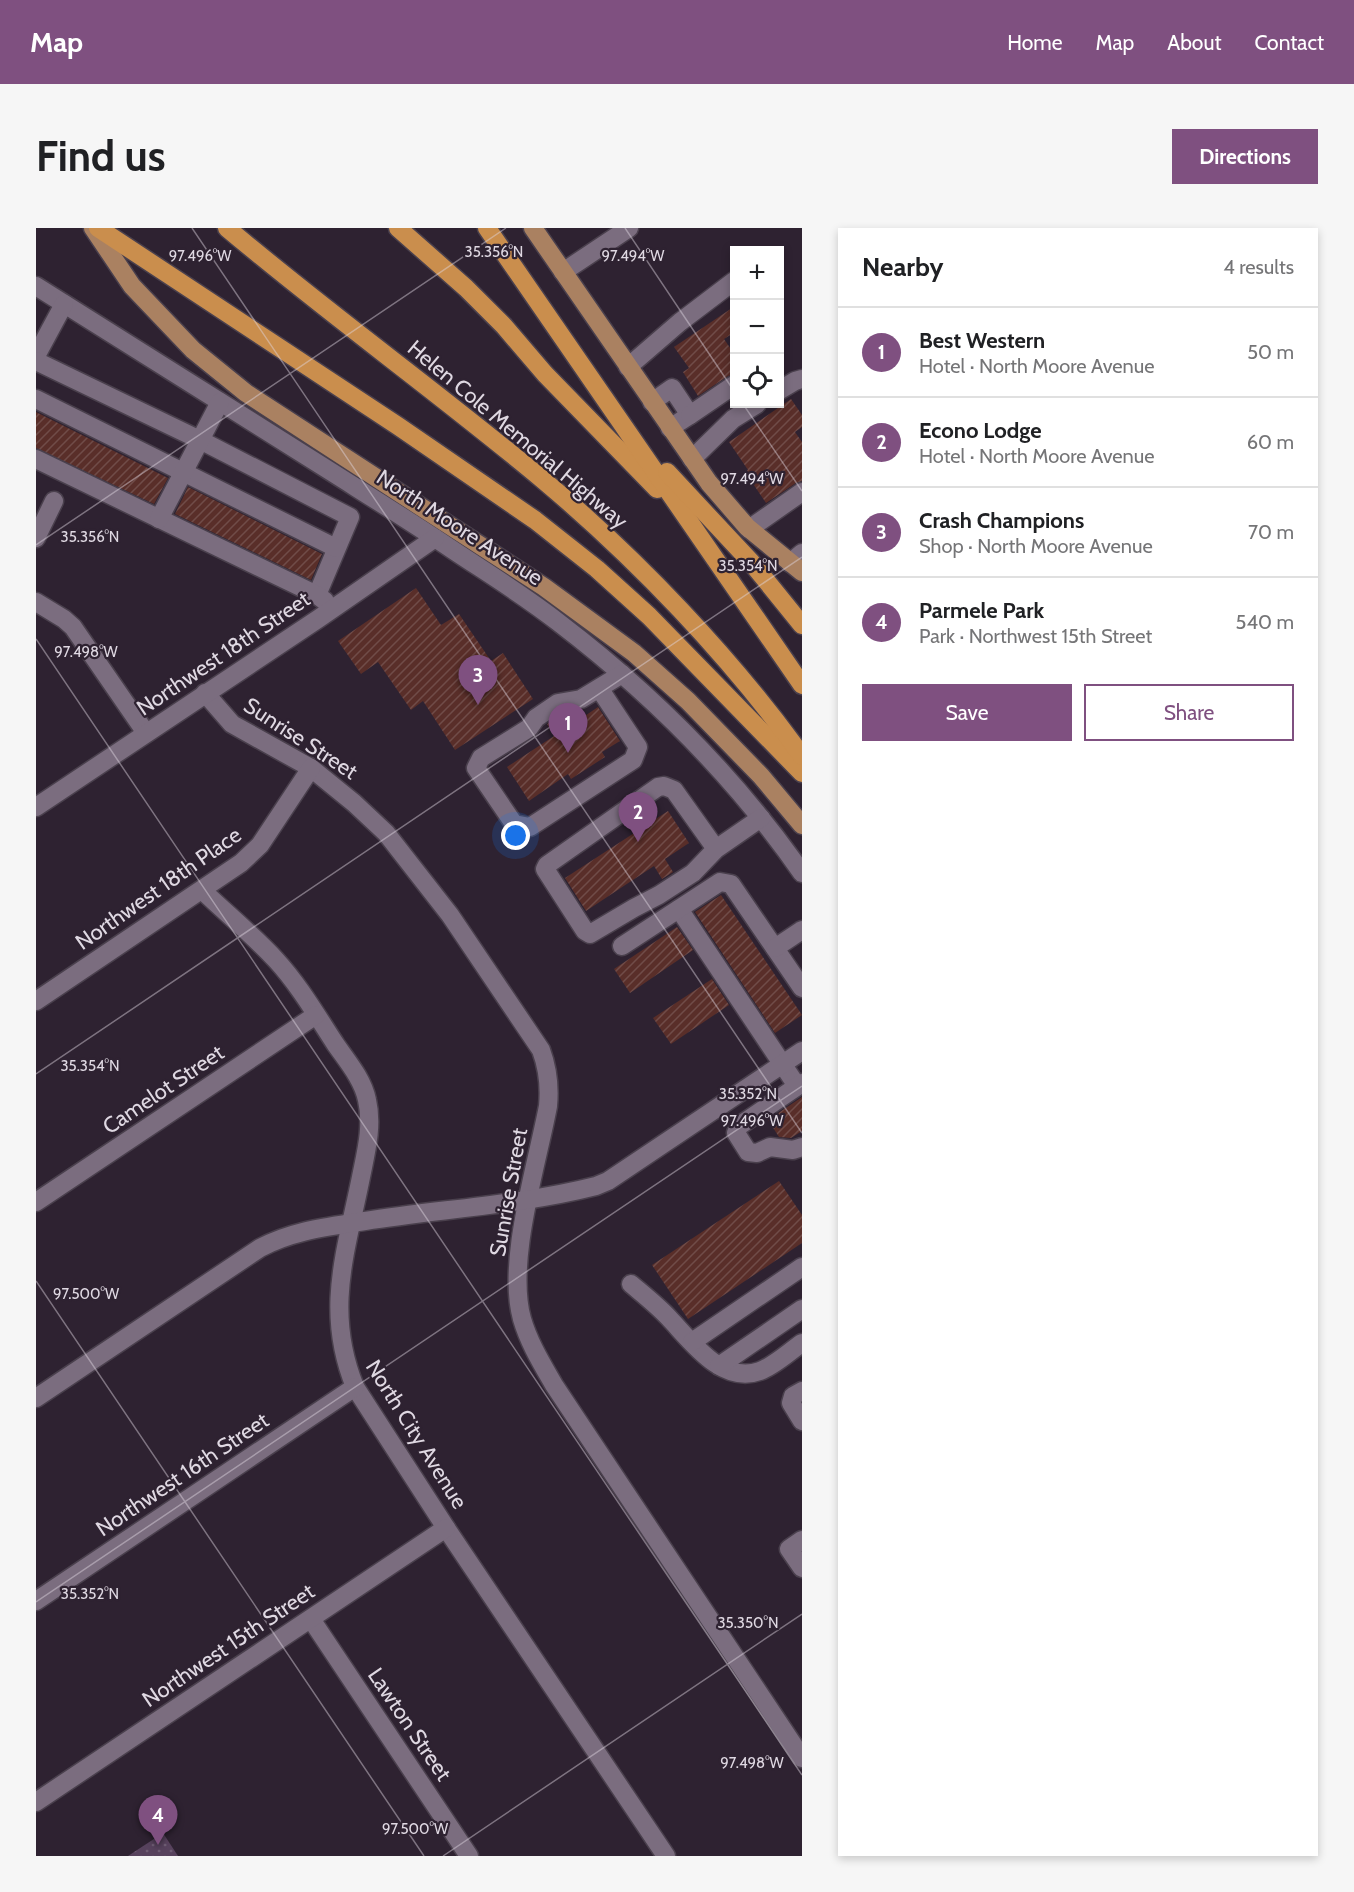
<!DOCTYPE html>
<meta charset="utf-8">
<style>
body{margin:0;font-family:Cabin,sans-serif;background:#f6f6f6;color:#202124}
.controls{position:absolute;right:18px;top:18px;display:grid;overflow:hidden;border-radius:0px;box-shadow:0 3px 9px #0003}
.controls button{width:54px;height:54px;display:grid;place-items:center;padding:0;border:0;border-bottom:2px solid #e0e0e0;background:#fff;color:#202124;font:30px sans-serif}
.you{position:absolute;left:480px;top:608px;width:21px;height:21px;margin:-15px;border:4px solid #fff;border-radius:50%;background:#1a73e8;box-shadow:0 0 0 9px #1a73e833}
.badge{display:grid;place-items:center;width:39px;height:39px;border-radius:50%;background:#7f5080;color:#fff;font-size:20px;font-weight:700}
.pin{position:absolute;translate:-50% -50px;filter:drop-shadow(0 2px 3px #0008)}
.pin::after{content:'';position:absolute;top:32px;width:21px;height:18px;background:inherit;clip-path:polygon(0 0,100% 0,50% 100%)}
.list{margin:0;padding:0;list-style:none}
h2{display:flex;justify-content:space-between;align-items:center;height:78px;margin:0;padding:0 24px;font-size:26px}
h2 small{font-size:20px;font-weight:400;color:#757577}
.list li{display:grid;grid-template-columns:39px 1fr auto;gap:18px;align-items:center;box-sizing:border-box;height:90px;padding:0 24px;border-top:2px solid #e0e0e0}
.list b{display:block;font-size:22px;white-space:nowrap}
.list p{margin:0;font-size:20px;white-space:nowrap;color:#757577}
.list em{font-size:20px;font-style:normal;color:#757577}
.actions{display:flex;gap:12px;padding:18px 24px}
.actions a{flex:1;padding:14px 0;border:2px solid #7f5080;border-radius:0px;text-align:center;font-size:21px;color:#7f5080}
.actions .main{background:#7f5080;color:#fff}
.icon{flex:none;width:33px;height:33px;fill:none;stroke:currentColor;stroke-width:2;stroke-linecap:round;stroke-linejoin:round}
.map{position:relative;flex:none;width:766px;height:1628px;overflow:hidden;border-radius:0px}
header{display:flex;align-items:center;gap:36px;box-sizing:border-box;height:84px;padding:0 30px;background:#7f5080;color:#fff}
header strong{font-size:28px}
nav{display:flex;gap:33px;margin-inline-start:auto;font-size:21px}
.intro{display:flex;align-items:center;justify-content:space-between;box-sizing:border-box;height:144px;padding:0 36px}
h1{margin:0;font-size:42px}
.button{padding:15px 27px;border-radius:0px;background:#7f5080;color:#fff;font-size:21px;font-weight:700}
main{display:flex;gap:36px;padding:0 36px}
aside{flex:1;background:#fff;border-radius:0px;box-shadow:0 3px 9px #0003}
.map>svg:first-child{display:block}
.park{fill:url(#park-dots)}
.building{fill:url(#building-hatch)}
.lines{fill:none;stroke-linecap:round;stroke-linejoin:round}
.minor-casing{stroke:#4a404d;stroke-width:21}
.major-casing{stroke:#4a404d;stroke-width:21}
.highway-casing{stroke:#4a404d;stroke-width:21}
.minor{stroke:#7b6d7f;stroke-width:18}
.major{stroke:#aa8161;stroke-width:18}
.highway{stroke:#ca8e4d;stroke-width:18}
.ticks{fill:none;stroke:#dfd8e2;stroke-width:1.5;stroke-opacity:0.45}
.labels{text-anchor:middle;stroke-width:4.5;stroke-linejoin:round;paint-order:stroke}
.street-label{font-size:22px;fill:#dfd8e2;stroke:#2e2231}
.ticks-label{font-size:15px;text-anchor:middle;fill:#dfd8e2;stroke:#2e2231;stroke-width:4.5;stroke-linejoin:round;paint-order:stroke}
</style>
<header>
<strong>Map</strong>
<nav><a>Home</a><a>Map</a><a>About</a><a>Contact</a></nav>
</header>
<div class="intro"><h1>Find us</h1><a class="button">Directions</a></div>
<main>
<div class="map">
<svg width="766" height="1628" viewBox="0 0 766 1628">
<defs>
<pattern id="park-dots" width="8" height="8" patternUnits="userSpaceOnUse" patternTransform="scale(1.5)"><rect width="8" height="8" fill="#57425d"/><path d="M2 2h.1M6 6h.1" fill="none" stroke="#6f5d74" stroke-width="1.8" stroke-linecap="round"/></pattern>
<pattern id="building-hatch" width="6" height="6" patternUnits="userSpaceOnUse" patternTransform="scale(1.5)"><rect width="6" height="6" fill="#592e29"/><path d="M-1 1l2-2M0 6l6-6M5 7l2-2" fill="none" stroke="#704c48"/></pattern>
</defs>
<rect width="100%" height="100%" fill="#2e2231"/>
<!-- park -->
<polygon class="park" points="127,1605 142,1628 92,1628"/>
<!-- building -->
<g class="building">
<polygon points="699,78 699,104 688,111 699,127 699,146 692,148 662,168 647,144 653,140 638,119"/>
<polygon points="755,171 766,187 766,199 759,204 766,214 766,253 760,255 730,275 709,244 712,242 693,214"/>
<polygon points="0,184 132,250 118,276 0,220"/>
<polygon points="152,259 286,326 275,352 139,286"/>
<polygon points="380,360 405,397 423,386 455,433 467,425 497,471 419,522 387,473 375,482 342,434 325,446 302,413"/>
<polygon points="562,479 584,513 566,524 569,529 535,551 532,546 493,573 471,539 518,508 511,496 526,486 534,498"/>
<polygon points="632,583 653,615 629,631 637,644 626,651 618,638 550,683 529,650"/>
<polygon points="685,667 766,787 739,805 659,684"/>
<polygon points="641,699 657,722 594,765 578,741"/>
<polygon points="676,751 693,777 635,816 617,790"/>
<polygon points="766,869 766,903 755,910 743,909 732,892"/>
<polygon points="743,953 766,987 766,1015 652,1091 616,1037"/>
</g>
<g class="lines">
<!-- minor casing -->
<g class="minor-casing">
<g id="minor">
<polyline points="527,44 593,0"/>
<path d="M0,58c98,62 196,123 294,185 41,26 83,52 123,79 36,24 72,46 105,72 93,71 177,155 244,251"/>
<polyline points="0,128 28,76"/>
<polyline points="0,133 164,212 314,289 281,367"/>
<polyline points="592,139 644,94 698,53"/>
<polyline points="744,162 759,153 766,151"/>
<polyline points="0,171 300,320"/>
<polyline points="616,174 636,160 654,187 634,200"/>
<polyline points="654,187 698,157"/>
<polyline points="0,231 281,367 289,373"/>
<polyline points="656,231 697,191 721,176"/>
<polyline points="123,291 184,174"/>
<polyline points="713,301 766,264"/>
<polyline points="0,310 18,273"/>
<polyline points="754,335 766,325"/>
<polyline points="0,374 28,391 37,399 110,505"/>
<polyline points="563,460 602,519 597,532 494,599 478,596 440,540 445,530 493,500 500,490 522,475 545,471 586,446"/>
<path d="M169,465l27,31 79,44 43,35 32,30 64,82 91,135c7,19 9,35 7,56 -11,59 -42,156 -26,213 7,24 20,45 32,66l248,373"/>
<polyline points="0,579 282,391 399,310"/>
<polyline points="680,621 638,562 628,558 622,559 511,637 509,641 549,703 554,706 598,680 623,667 657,645 680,621 725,590"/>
<path d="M167,663c24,23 50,44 73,69 23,25 41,56 60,85 12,17 27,35 31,55 6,26 -1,52 -6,77 -15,75 -37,134 -6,210l91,141 220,328"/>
<polyline points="643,681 761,858"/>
<polyline points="586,718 684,654 695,656 766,760"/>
<polyline points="739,720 766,702"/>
<polyline points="0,773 205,635 224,617 275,540"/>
<polyline points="766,855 703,898 700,905 712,924 721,925 734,919 757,922 766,919"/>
<polyline points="0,974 280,787"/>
<path d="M595,1056c13,11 27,22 38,34 22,23 53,67 91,53 14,-5 29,-19 42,-28"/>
<polyline points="656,1114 766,1039"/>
<polyline points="683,1138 766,1081"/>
<polyline points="766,1163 757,1168 755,1175 766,1193"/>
<path d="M0,1170l224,-150c34,-18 68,-21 105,-27 76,-12 156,-16 231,-35l12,-5 194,-130"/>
<polyline points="766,1312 753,1321 766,1340"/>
<polyline points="0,1373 319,1159"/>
<polyline points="275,1391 433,1628"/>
<polyline points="0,1574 410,1300"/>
</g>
</g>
<!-- major casing -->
<g class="major-casing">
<g id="major">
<polyline points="57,0 96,58 157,122 210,165 508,359 598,425 652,473 725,548 766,597"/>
<polyline points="497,0 673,255 711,299 766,344"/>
</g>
</g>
<!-- highway casing -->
<g class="highway-casing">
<g id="highway">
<polyline points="62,0 362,198 499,292 561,341 613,388 766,545"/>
<path d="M191,0c103,87 212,165 315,251 95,80 187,176 260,277"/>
<polyline points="362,0 430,60 468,98 509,146 621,261"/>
<polyline points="451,0 766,457"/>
<polyline points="631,244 715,334 766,397"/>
</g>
</g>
<!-- minor -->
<use href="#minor" class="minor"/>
<!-- major -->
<use href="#major" class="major"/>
<!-- highway -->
<use href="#highway" class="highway"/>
</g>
<!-- ticks -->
<path class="ticks" d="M156,0l610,905M589,0l109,163M707,176l59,87M0,317l470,-317M0,411l766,1136M0,846l766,-517M0,1053l388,575M0,1374l766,-516M407,1628l359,-242"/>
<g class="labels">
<!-- street labels -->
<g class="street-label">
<text transform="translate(482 206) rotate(40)" y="8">Helen Cole Memorial Highway</text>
<text transform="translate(424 299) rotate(33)" y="8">North Moore Avenue</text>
<text transform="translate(187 425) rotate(-34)" y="8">Northwest 18th Street</text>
<text transform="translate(265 510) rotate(33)" y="8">Sunrise Street</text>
<text transform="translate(122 660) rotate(-35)" y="8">Northwest 18th Place</text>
<text transform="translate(127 861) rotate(-34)" y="8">Camelot Street</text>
<text transform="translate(472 964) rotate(-80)" y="8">Sunrise Street</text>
<text transform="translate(381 1206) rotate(58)" y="8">North City Avenue</text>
<text transform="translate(146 1246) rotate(-34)" y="8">Northwest 16th Street</text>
<text transform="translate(192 1417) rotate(-34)" y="8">Northwest 15th Street</text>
<text transform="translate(374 1496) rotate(56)" y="8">Lawton Street</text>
</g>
</g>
<g class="ticks-label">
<text x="458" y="29">35.356°N</text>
<text x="164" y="33">97.496°W</text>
<text x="597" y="33">97.494°W</text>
<text x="716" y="256">97.494°W</text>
<text x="54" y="314">35.356°N</text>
<text x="712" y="343">35.354°N</text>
<text x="50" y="429">97.498°W</text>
<text x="54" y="843">35.354°N</text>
<text x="712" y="871">35.352°N</text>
<text x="716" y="898">97.496°W</text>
<text x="50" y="1071">97.500°W</text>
<text x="54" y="1371">35.352°N</text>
<text x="712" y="1400">35.350°N</text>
<text x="716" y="1540">97.498°W</text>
<text x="379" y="1606">97.500°W</text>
</g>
</svg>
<div class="controls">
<button>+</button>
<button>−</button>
<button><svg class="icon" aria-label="locate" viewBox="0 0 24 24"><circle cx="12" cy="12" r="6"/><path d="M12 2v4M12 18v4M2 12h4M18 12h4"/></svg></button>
</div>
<div class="you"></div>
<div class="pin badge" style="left:532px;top:525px">1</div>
<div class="pin badge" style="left:602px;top:614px">2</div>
<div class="pin badge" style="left:442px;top:477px">3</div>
<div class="pin badge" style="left:122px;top:1617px">4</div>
</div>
<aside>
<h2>Nearby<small>4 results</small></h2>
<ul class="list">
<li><span class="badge">1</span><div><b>Best Western</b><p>Hotel · North Moore Avenue</p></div><em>50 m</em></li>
<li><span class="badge">2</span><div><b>Econo Lodge</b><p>Hotel · North Moore Avenue</p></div><em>60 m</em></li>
<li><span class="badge">3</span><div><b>Crash Champions</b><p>Shop · North Moore Avenue</p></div><em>70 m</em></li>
<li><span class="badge">4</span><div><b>Parmele Park</b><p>Park · Northwest 15th Street</p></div><em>540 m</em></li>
</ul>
<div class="actions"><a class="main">Save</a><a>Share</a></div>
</aside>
</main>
